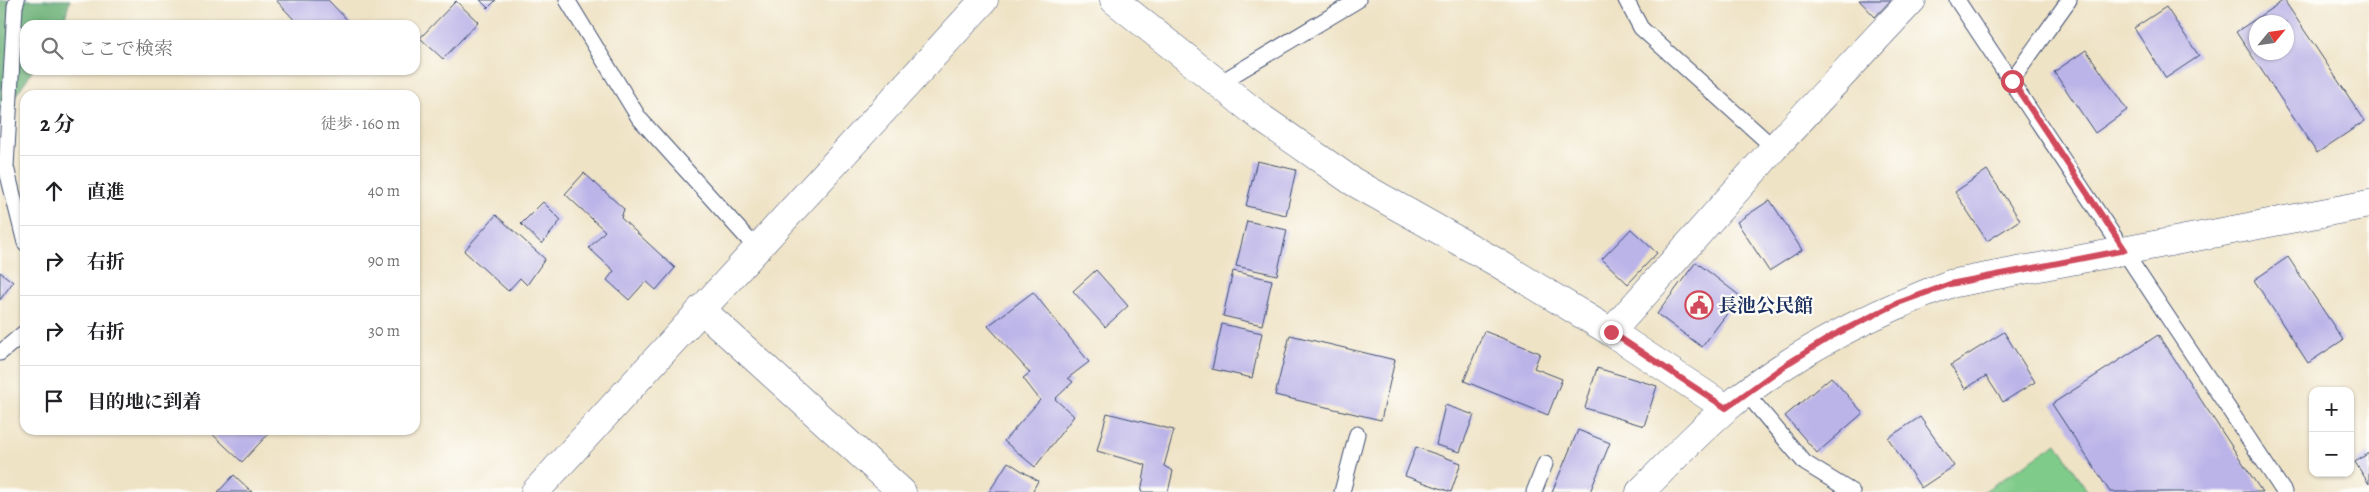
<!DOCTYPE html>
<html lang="ja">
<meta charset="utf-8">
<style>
body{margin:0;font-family:Alegreya,"Noto Serif JP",serif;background:#f6f6f6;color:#202124}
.controls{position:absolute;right:15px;bottom:15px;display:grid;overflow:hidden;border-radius:10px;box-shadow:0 1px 4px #0004}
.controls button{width:45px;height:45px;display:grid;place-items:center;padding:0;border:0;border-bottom:1px solid #e0e0e0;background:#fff;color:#202124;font:25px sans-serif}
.compass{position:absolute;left:2249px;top:15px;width:45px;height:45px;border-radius:50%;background:#fff;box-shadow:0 1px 4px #0004;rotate:61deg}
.stop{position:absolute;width:15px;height:15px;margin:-11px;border:4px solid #d1495b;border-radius:50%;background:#fff}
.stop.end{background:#d1495b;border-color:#fff;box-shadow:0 1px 5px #0008}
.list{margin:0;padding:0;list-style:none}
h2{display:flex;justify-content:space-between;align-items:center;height:65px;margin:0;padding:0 20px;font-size:21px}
h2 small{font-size:16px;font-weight:400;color:#757577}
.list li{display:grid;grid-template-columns:32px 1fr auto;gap:15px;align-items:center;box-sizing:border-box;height:70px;padding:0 20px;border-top:1px solid #e0e0e0}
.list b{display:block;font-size:19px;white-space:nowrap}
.list em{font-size:16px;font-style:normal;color:#757577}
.icon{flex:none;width:28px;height:28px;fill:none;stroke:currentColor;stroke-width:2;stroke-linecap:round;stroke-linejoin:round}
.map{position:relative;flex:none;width:2369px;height:492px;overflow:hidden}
.search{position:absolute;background:#fff;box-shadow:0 1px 4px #0004;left:20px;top:20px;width:400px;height:55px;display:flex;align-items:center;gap:12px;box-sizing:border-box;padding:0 18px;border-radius:15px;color:#757577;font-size:19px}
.panel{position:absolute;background:#fff;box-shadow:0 1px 4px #0004;left:20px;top:90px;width:400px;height:345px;border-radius:15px}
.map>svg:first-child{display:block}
.green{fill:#7fcb89;stroke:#4d7d74}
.forest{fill:#67af75;stroke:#416f6a}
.building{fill:#bbb4e8;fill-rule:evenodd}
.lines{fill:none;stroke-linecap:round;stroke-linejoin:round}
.lane-casing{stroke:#3b4a6e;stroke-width:17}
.street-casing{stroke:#3b4a6e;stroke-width:29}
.secondary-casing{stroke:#3b4a6e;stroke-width:29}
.lane{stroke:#fff;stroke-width:15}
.street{stroke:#fff;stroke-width:28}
.secondary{stroke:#fff;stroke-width:28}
.route{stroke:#d1495b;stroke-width:6}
.labels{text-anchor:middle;stroke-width:4.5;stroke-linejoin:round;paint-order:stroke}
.poi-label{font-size:19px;font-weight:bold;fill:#1b2f5e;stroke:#fdfcf7;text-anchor:start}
</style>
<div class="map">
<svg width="2369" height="492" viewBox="0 0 2369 492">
<rect width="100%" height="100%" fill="#fdfcf7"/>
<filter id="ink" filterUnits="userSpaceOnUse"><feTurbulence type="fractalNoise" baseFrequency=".02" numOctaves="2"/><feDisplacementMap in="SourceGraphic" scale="10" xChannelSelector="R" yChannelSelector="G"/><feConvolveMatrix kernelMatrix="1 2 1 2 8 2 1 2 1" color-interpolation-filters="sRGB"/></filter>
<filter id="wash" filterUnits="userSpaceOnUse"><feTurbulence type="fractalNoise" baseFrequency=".0096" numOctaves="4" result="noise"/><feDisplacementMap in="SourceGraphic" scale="20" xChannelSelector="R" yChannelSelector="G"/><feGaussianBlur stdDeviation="1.12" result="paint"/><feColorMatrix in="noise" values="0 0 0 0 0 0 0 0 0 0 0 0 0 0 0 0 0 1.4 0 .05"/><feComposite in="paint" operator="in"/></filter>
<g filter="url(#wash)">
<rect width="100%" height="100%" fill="#efe3c6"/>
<!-- green -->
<polygon class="green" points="2057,443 2088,492 1983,492"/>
<!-- forest -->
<polygon class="forest" points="0,0 70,0 63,25 25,25 25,70 33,70 0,119"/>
<g id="blocks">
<!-- building -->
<g class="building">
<polygon points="276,0 328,0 352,25 299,25"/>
<polygon points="480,0 496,0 488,8"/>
<polygon points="1859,0 1891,0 1875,17"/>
<path d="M2284,0l81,121 -48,32 -81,-121zM2256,22h30v30h-30z"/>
<polygon points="456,1 478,22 443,59 420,38"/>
<polygon points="2166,7 2199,56 2166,78 2134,28"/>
<polygon points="2086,50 2127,110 2095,133 2054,72"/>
<polygon points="1257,161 1296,170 1286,215 1246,206"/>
<polygon points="1987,170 2020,220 1987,241 1955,192"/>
<polygon points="584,173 624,209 621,218 675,268 656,290 646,281 629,300 607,280 614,271 589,248 605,231 565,194"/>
<polygon points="1770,200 1802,250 1769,271 1737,222"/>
<polygon points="543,202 561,220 542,244 521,224"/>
<polygon points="496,215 545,259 527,285 520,278 508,291 464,251"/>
<polygon points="1247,221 1287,230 1277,275 1236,266"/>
<polygon points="1631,229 1657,253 1628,284 1602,259"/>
<polygon points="2288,257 2343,340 2308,363 2254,280"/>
<polygon points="1696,262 1740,296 1702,347 1657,314"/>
<polygon points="1096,270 1128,306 1105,327 1073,291"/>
<polygon points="1233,271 1272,280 1262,325 1223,316"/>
<polygon points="0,272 13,282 0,300"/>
<polygon points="1033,292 1089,362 1068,378 1073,382 1055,399 1074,416 1035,467 1004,441 1040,400 1023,378 1030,373 988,326"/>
<polygon points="1222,324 1262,333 1252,378 1212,369"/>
<polygon points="1484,331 1540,353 1534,368 1562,379 1548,415 1464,381"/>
<polygon points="2004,332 2035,382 2003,402 1986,376 1965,389 1951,365"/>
<polygon points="1290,335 1395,360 1381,420 1275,395"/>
<polygon points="2158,335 2262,492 2110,492 2052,404"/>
<polygon points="1597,368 1657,386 1644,426 1585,408"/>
<polygon points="1831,377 1863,413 1817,453 1785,416"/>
<polygon points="1445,405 1474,415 1460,452 1436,445"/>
<polygon points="1107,413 1174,430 1164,466 1173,471 1168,492 1141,492 1146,465 1097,451"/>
<polygon points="1920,417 1954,466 1921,488 1888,438"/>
<polygon points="208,430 272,430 242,462"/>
<polygon points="1578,430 1610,443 1590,492 1552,492"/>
<polygon points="1416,447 1461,463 1451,492 1405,476"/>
<polygon points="2369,453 2369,484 2355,462"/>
<polygon points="1008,462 1038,481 1032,492 989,492"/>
<polygon points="234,475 252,492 218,492"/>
</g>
</g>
</g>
<g filter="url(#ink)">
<use href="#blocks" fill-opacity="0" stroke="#3b4a6e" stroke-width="1"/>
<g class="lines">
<!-- lane casing -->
<g class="lane-casing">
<g id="lane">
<polyline points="17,0 15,6 6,167 25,243"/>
<polyline points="567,0 639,118 757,249"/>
<polyline points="1626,0 1641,28 1774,148"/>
<polyline points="1957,0 2284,492"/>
<polyline points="2011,81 2069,0"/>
<polyline points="1218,84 1358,0"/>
<polyline points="0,353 25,332"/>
<polyline points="1746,393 1805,463 1852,492"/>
<polyline points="1342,492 1357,434"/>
<polyline points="1534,492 1545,464"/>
</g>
</g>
<!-- street casing -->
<g class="street-casing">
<g id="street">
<polyline points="701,309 902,492"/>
<polyline points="1611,332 1774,148 1912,0"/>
<polyline points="535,492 984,0"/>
</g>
</g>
<!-- secondary casing -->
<g class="secondary-casing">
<g id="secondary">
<polyline points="1114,0 1263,119 1352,181 1496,262 1611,332 1726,408"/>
<path d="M1640,492c29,-28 57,-60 88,-85 66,-55 142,-93 222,-123l419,-80"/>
</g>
</g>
<!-- lane -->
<use href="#lane" class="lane"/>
<!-- street -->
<use href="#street" class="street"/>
<!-- secondary -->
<use href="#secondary" class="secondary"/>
</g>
</g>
<g class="lines" filter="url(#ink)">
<!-- route -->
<polyline class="route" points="1611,332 1726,408 1787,364 1832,336 1898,303 1950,284 2125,250 2012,81"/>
</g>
<!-- icons -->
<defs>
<g id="civic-ring" transform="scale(1.4375)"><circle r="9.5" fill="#fdfcf7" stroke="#d1495b" stroke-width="1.5"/><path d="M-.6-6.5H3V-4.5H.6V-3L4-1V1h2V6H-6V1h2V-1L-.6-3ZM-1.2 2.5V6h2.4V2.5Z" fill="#d1495b"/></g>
</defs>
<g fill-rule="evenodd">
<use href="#civic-ring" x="1699" y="305"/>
</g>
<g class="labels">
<!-- poi labels -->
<g class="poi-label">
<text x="1718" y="312">長池公民館</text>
</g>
</g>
</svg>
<div class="controls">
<button>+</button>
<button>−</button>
</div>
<svg class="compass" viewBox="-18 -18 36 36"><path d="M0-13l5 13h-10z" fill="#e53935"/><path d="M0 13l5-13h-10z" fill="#757577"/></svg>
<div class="stop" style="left:2012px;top:81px"></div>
<div class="stop end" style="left:1611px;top:332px"></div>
<div class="search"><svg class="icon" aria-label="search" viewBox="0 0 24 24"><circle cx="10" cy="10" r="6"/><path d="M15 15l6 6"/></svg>ここで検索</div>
<section class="panel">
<h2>2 分<small>徒歩 · 160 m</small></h2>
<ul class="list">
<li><svg class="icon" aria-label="ahead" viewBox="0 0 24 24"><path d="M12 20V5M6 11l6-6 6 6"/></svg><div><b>直進</b></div><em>40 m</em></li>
<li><svg class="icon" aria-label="right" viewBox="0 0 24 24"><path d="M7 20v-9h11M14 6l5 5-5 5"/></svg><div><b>右折</b></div><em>90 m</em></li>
<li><svg class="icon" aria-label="right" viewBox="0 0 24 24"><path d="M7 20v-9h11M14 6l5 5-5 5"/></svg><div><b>右折</b></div><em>30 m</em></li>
<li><svg class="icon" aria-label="arrive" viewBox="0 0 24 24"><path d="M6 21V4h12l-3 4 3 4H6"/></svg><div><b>目的地に到着</b></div></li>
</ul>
</section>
</div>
